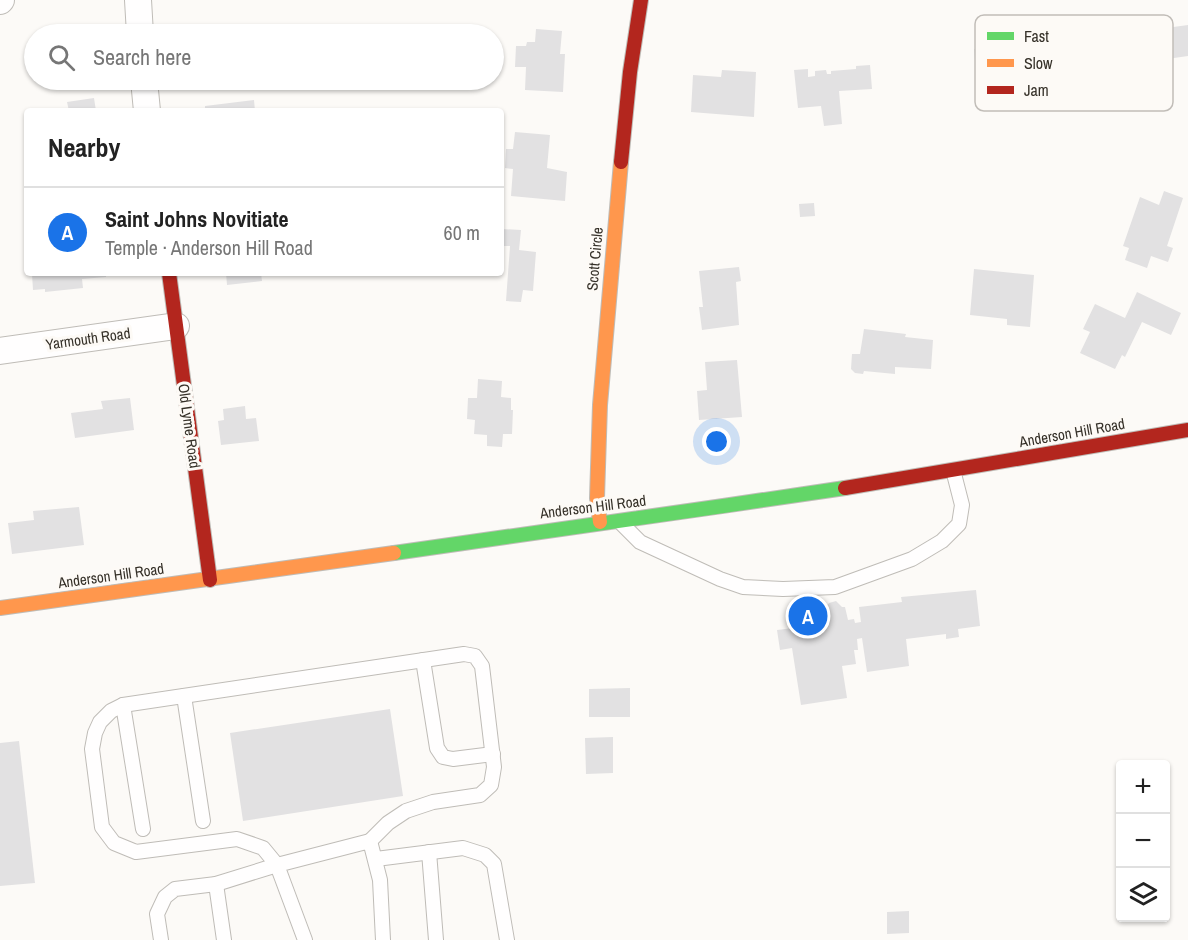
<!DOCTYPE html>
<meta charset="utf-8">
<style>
body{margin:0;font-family:"Archivo Narrow",sans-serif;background:#f6f6f6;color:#222}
.controls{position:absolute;right:18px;bottom:18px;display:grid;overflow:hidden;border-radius:6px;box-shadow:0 2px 4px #0004}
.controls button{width:54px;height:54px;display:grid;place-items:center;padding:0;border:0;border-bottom:2px solid #e0e0e0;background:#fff;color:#222;font:30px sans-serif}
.you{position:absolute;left:717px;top:442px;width:21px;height:21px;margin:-15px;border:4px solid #fff;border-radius:50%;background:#1a73e8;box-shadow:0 0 0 9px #1a73e833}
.badge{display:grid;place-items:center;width:39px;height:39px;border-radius:50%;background:#1a73e8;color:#fff;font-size:20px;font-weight:700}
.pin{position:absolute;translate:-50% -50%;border:3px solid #fff;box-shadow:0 2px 6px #0006}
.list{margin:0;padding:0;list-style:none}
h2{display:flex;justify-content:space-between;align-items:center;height:78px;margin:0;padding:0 24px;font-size:26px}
h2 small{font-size:20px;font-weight:400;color:#767676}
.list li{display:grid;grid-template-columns:39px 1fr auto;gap:18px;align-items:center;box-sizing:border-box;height:90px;padding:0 24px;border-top:2px solid #e0e0e0}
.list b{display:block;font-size:22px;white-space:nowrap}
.list p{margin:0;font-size:20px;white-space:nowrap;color:#767676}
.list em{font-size:20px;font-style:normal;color:#767676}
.icon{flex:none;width:33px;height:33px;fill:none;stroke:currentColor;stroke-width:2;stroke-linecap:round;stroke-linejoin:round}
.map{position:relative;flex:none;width:1188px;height:940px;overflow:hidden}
.search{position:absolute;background:#fff;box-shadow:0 2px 4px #0004;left:24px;top:24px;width:480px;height:66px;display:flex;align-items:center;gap:15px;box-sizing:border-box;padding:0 21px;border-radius:33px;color:#767676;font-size:22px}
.panel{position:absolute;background:#fff;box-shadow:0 2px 4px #0004;left:24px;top:108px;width:480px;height:168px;border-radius:6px}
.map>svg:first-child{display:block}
.building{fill:#e2e1e2}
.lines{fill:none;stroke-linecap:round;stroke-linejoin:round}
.lane-casing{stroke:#bfbcb7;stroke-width:16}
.street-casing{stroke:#bfbcb7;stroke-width:28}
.fast-casing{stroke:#bfbcb7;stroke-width:16}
.slow-casing{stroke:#bfbcb7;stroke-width:16}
.jam-casing{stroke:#bfbcb7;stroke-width:16}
.lane{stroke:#fffefe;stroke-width:14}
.street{stroke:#fffefe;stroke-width:26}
.fast{stroke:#63d668;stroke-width:14}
.slow{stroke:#ff974d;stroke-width:14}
.jam{stroke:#b3261e;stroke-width:14}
.labels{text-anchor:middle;stroke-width:6;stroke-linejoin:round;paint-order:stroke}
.street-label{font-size:15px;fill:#353028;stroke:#fdfaf6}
.key{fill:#fdfaf6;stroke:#c1bdb8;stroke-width:1.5}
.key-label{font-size:16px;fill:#353028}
</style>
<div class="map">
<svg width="1188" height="940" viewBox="0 0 1188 940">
<rect width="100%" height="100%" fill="#fcfaf7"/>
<!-- building -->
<g class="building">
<polygon points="1188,25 1188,56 1118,66 1115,42 1135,39 1136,45 1146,43 1144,36 1167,33 1166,28"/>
<polygon points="536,29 562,31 560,54 565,54 563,92 525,90 526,67 515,67 516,46 526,46 527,42 535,42"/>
<polygon points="1001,46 1002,52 1059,46 1064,88 1038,91 1037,80 1017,83 1018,87 978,91 974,49"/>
<polygon points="870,65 872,89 839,91 842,124 824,126 821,106 798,108 794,70 808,69 808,77 815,76 815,71 826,70 827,74 831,74 831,71 856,69 856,66"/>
<polygon points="722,70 756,72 754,117 691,112 693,75 721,77"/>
<polygon points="94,98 96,111 69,111 67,102"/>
<polygon points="254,100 255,111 205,111 205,106"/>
<polygon points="515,132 550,135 547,168 567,172 565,201 511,196 513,169 505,168 506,149 513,149"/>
<polygon points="1164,191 1183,198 1167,246 1173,248 1168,262 1151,256 1147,268 1125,260 1129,248 1123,246 1140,197 1159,205"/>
<polygon points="814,203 815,216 800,217 799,204"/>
<polygon points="501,229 521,230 519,250 536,252 533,291 523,290 521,302 506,301 510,246 501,246"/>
<polygon points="739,267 741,281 736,282 739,325 702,330 699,307 703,307 699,271"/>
<polygon points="974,269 1034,275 1030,327 1007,325 1007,319 970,315"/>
<polygon points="42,273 106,273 106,277 82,279 83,288 45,292 45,289 33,290 32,274"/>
<polygon points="226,273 261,273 262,281 227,285"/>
<polygon points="1137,292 1181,313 1171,335 1142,322 1125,357 1122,355 1115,369 1080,353 1090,332 1083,329 1095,304 1125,318"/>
<polygon points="864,329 906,334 905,337 933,340 931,369 895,367 895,374 864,371 863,374 855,373 851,369 852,354 860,354"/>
<polygon points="737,360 742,417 699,420 697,391 707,390 705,362"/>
<polygon points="478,379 502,381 501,397 511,398 511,410 513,410 512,434 503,434 502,447 487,446 487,435 474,434 475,420 467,419 468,398 477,398"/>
<polygon points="130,398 134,430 75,438 71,413 103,409 101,401"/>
<polygon points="245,406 246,419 256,418 259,441 221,445 218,421 224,420 223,409"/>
<polygon points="79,507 84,545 12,554 8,523 34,520 33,511"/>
<polygon points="976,590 980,626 958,629 959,637 946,639 946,634 906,639 909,666 867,672 862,638 857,639 858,650 854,650 856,664 842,666 847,698 801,705 792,648 780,650 777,630 793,628 791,614 793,607 804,606 810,612 823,611 829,603 836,601 842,607 845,607 848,620 854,619 855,623 861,622 859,607 902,602 901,597"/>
<polygon points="630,688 630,717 589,717 589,689"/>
<polygon points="390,709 403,796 243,821 230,733"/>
<polygon points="613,737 613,773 586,774 585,738"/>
<polygon points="19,741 35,883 0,886 0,743"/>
<polygon points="909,911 909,933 887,934 887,912"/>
</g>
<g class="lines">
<!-- lane casing -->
<g class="lane-casing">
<g id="lane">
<polyline points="621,523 640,542 720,579 743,587 783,589 835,587 912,559 942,541 959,524 962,505 953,470"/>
<polyline points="423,660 437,748 443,757 453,759 493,754"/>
<polyline points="184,696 203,821"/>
<polyline points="123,705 143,829"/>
<polyline points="429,852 436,940"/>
<polyline points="376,859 463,848 485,855 494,864 507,940"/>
<polyline points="216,884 224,940"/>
<polyline points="161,940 157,914 165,897 175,889 216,884 277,865 263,848 237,839 136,852 114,843 102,827 92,749 95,733 100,722 111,711 123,705 464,654 475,656 482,666 494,767 491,785 480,795 433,802 406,811 388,823 370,841"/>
<polyline points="305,940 277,865 370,841 380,880 383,940"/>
</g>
</g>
<!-- street casing -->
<g class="street-casing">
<g id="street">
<polyline points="138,0 140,34"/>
<polyline points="0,1 1,0"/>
<polyline points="144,80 147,111"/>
<polyline points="0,351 176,326"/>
</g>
</g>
<!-- fast casing -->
<g class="fast-casing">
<path id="fast" d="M394,553c151,-23 301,-42 451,-65"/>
</g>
<!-- slow casing -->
<g class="slow-casing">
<g id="slow">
<polyline points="600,522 597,498 600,405 621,162"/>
<polyline points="0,608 394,553"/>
</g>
</g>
<!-- jam casing -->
<g class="jam-casing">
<g id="jam">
<polyline points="621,162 630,72 641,0"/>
<polyline points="169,273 210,580"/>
<polyline points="845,488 1188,430"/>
</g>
</g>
<!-- lane -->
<use href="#lane" class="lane"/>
<!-- street -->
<use href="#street" class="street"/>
<!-- fast -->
<use href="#fast" class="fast"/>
<!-- slow -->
<use href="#slow" class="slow"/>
<!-- jam -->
<use href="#jam" class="jam"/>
</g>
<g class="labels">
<!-- street labels -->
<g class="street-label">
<text transform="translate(595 259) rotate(-85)" y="5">Scott Circle</text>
<text transform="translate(88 339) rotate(-8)" y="5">Yarmouth Road</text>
<text transform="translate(189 426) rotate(82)" y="5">Old Lyme Road</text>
<text transform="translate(1072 433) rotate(-10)" y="5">Anderson Hill Road</text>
<text transform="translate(593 507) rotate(-7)" y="5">Anderson Hill Road</text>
<text transform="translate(111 576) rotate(-8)" y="5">Anderson Hill Road</text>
</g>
</g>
<!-- legend -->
<rect x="975" y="15" width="198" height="96" rx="9" class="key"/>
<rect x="987" y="32" width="27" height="8" fill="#63d668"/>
<rect x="987" y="59" width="27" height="8" fill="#ff974d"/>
<rect x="987" y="86" width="27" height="8" fill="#b3261e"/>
<g class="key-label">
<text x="1024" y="42">Fast</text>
<text x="1024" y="69">Slow</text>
<text x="1024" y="96">Jam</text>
</g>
</svg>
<div class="controls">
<button>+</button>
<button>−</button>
<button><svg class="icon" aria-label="layers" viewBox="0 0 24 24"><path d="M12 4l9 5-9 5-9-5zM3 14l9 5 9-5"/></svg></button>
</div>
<div class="you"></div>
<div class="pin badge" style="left:808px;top:616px">A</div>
<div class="search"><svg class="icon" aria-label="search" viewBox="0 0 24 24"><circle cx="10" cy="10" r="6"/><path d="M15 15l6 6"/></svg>Search here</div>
<section class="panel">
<h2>Nearby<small></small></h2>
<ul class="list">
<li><span class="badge">A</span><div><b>Saint Johns Novitiate</b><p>Temple · Anderson Hill Road</p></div><em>60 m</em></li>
</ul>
</section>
</div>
